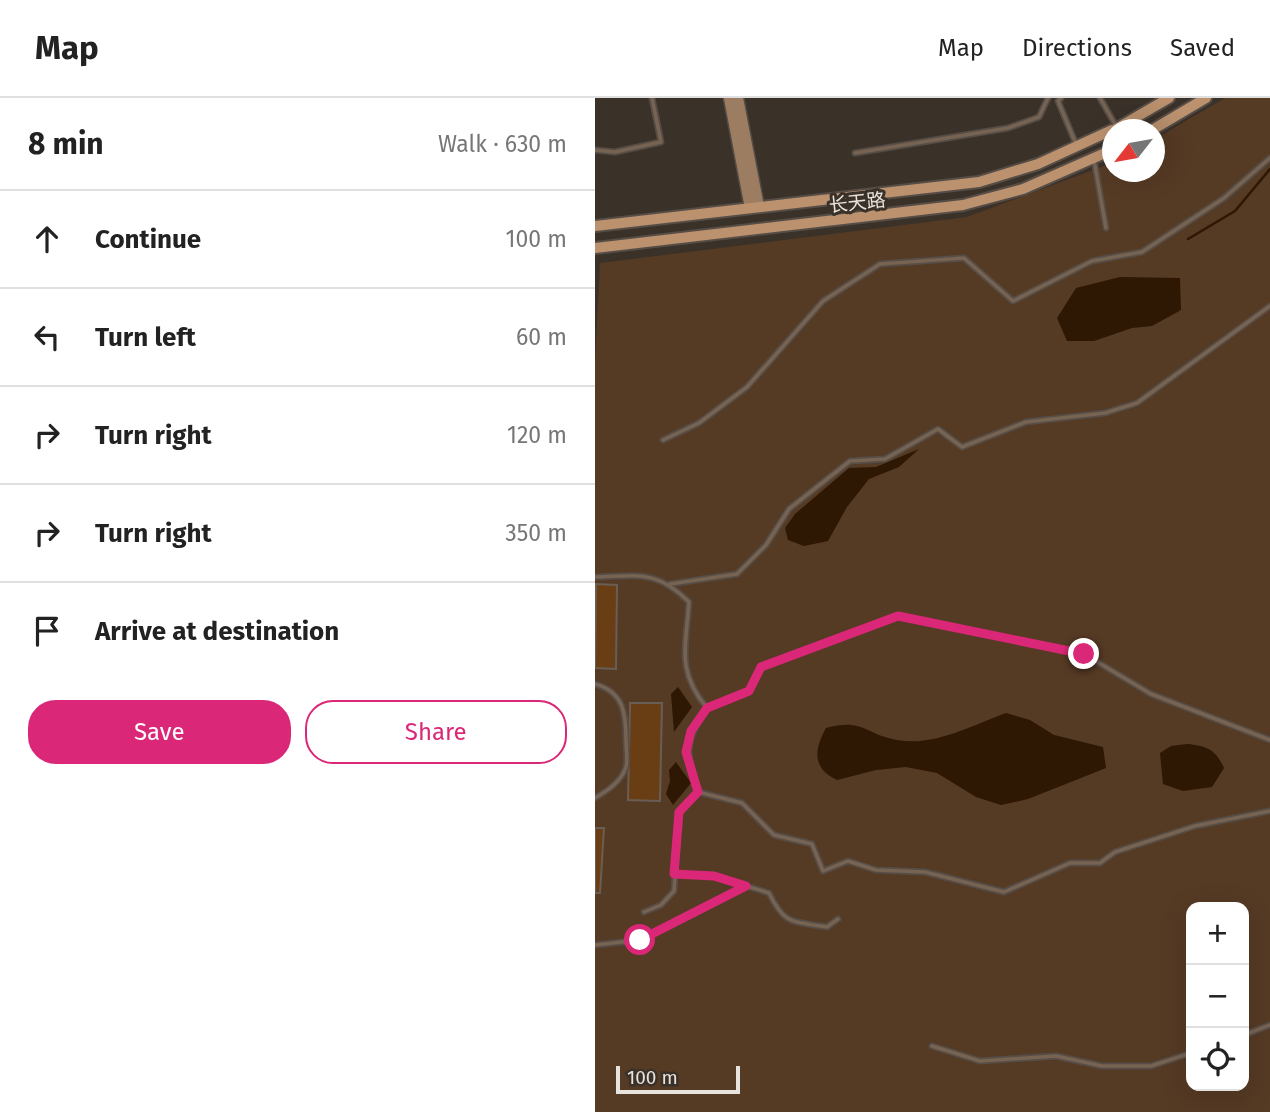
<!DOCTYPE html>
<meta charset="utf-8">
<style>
body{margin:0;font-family:"Fira Sans","Noto Sans SC",sans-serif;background:#f6f6f6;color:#222}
.controls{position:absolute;right:21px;bottom:21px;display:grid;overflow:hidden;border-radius:14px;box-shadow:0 7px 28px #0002}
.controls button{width:63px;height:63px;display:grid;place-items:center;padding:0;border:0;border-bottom:2px solid #e0e0e0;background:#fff;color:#222;font:35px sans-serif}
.compass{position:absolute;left:507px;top:21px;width:63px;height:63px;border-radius:50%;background:#fff;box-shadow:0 7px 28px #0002;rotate:239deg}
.scale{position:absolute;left:21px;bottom:18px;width:124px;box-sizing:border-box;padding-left:7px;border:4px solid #e9e3de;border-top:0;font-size:19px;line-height:24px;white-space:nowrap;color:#e9e3de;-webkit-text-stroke:5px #3a3129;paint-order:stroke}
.stop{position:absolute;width:21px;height:21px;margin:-16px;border:5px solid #db2777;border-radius:50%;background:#fff}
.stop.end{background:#db2777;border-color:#fff;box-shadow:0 2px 7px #0008}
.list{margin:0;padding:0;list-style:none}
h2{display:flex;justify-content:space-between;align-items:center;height:91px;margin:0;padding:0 28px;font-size:30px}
h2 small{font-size:23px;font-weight:400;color:#767676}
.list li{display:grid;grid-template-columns:46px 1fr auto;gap:21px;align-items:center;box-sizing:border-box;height:98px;padding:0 28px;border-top:2px solid #e0e0e0}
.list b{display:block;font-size:26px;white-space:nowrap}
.list em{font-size:23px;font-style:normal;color:#767676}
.actions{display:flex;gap:14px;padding:21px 28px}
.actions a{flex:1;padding:16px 0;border:2px solid #db2777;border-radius:28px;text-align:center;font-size:24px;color:#db2777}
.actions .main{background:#db2777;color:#fff}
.icon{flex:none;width:38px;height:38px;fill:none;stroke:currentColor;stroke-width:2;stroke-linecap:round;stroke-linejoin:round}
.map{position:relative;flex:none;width:675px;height:1014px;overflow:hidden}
header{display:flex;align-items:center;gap:42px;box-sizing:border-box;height:98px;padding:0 35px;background:#fff;border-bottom:2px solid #e0e0e0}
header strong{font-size:33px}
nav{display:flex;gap:38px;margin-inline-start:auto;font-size:24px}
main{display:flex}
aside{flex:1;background:#fff}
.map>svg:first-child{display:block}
.green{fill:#553a24;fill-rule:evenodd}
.water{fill:#2e1703}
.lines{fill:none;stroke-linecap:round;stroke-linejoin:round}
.stream{stroke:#2e1703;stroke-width:2.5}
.building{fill:#693e14;stroke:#685e56;stroke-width:2}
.lane-casing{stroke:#564d46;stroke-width:7}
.secondary-casing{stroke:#564d46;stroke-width:13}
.primary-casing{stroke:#564d46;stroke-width:14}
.lane{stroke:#776352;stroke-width:3.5}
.secondary{stroke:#9d7d62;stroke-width:10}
.primary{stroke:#bb916e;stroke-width:10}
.route{stroke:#db2777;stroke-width:9}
.labels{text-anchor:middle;stroke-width:6;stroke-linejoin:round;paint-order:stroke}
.street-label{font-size:19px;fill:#e9e3de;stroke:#3a3129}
</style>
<header>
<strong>Map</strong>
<nav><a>Map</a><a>Directions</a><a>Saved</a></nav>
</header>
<main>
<aside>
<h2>8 min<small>Walk · 630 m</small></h2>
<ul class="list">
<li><svg class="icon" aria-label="ahead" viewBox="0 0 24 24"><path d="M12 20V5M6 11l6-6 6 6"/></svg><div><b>Continue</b></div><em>100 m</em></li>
<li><svg class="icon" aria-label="left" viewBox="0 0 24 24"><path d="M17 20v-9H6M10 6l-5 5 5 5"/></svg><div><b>Turn left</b></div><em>60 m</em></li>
<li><svg class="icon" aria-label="right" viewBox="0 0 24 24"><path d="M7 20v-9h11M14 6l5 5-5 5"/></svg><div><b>Turn right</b></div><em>120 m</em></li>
<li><svg class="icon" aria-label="right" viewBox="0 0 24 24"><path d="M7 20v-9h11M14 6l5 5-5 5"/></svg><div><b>Turn right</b></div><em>350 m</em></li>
<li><svg class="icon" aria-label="arrive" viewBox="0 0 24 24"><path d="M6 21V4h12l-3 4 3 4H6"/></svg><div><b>Arrive at destination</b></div></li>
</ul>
<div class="actions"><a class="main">Save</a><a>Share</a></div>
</aside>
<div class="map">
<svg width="675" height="1014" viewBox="0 0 675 1014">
<rect width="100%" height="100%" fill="#3a3129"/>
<!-- green -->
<path class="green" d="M630,0h45v1014h-675v-750l5,-99 367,-46 145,-54v9h42l1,-33zM596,809h53v179h-53z"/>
<!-- water -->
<g class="water">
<polygon points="525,179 585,180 586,212 557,228 537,230 499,243 472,243 462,220 481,190"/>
<polygon points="324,351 304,369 274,381 252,409 233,443 209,448 193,442 190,430 200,416 254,370 281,369"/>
<polygon points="83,589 97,609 79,634 76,596"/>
<path d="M411,615l24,7 24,15 49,12 3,21 -78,31 -27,6 -25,-8 -39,-24 -31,-6 -30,3 -39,10c-25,-12 -23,-30 -11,-52 37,-10 38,6 71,12 37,7 76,-15 109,-27z"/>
<path d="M592,646c20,2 28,5 37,24l-12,19 -29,4 -20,-7 -3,-31 11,-7z"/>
<polygon points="81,664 96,685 78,707 71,696 75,683 74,672"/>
</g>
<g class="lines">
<!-- stream -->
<polyline class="stream" points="593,141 640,113 675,71"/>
</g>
<!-- building -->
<g class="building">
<polygon points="1,486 22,487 21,571 0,570"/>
<polygon points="35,605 67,605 65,703 33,702"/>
<polygon points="0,730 9,730 5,795 0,795"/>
</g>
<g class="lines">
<!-- lane casing -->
<g class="lane-casing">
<g id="lane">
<polyline points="466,0 463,3 481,46"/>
<polyline points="505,0 521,28"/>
<polyline points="0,52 20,54 66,44 57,0"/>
<polyline points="260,55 413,30 444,19 453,0"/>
<polyline points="499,62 511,130"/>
<polyline points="68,342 104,325 152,289 228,203 285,166 369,160 418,203 497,163 547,154 629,100 675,60"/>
<path d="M0,479c43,-1 61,-8 94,25 -3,45 -13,69 18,106 -24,35 -21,44 -9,84l-19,20 -5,79 -13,14 -17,7"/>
<polyline points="75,486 142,476 171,447 194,411 255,363 290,361 343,331 367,349 431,324 510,315 542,305 675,208"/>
<path d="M0,586c29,8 31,30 31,56 0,8 2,20 0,27 -5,15 -19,24 -31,31"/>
<polyline points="112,610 154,593 166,569 303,518 489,556 556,596 675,642"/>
<polyline points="103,694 147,705 179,737 217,746 228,773 253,763 281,772 330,774 409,794 475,765 505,765 520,754 600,728 675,713"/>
<path d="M79,777l40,1 55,17c16,33 24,28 58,34l11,-8"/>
<polyline points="0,847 45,842 149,789"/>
<polyline points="649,937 675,927"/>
<polyline points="337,948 385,963 461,958 507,968 556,968 596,955"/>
</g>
</g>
<!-- secondary casing -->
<g class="secondary-casing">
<g id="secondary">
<polyline points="134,0 155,110"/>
<polyline points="143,0 164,109"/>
</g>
</g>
<!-- primary casing -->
<g class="primary-casing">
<g id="primary">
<polyline points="519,32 574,0"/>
<polyline points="557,32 611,0"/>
<polyline points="0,128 384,84 443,66 517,32"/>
<polyline points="0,150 368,107 428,91 517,52"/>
</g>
</g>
<!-- lane -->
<use href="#lane" class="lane"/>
<!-- secondary -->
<use href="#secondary" class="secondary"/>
<!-- primary -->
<use href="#primary" class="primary"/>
</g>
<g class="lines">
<!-- route -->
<polyline class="route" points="45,842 151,788 119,778 79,776 84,714 103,694 91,654 96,633 112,610 154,593 166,569 303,518 489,556"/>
</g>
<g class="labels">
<!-- street labels -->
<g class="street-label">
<text transform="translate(262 104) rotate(-6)" y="7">长天路</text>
</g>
</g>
</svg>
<div class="controls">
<button>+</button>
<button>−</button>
<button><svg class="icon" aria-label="locate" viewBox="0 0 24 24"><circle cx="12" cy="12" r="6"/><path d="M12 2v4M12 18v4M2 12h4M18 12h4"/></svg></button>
</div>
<svg class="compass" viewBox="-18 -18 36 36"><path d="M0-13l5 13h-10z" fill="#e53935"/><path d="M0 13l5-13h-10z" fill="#767676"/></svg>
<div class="scale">100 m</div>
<div class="stop" style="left:45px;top:842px"></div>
<div class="stop end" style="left:489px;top:556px"></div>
</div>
</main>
